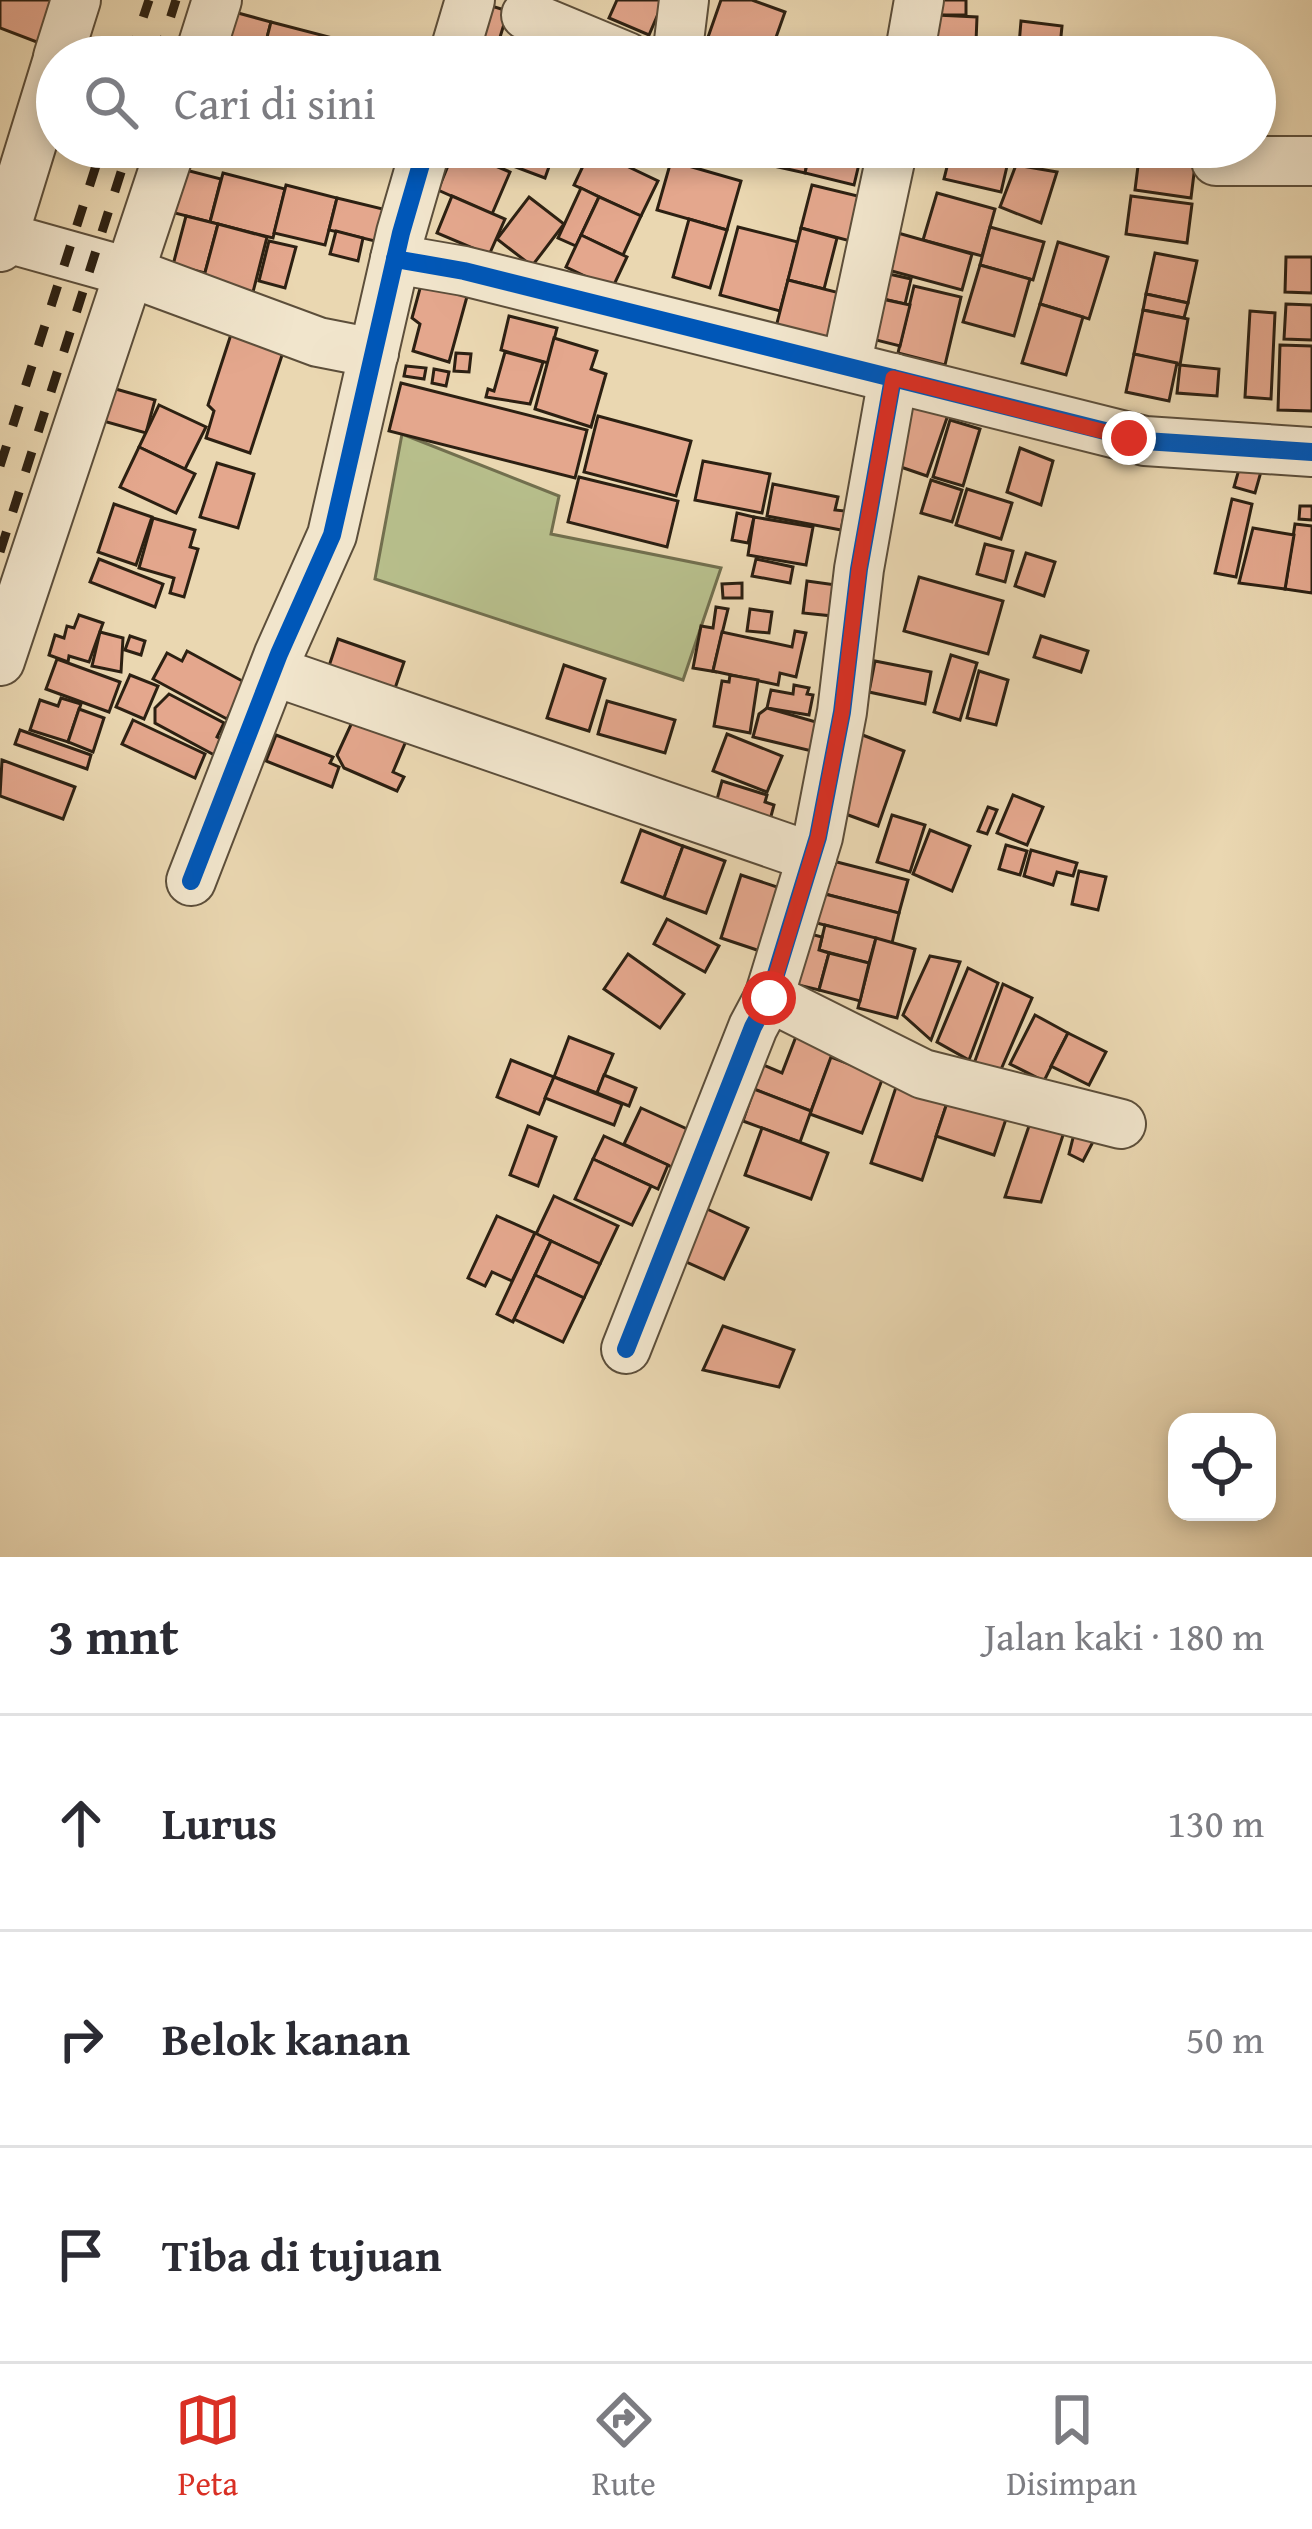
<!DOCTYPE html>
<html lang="id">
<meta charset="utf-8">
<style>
body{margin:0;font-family:"Gentium Book Plus",serif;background:#f2f2f3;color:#2b2b33}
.controls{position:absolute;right:36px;bottom:36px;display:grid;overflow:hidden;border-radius:24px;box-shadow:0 6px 18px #0003}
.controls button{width:108px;height:108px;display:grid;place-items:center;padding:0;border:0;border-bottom:3px solid #e1e1e2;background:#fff;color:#2b2b33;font:60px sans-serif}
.stop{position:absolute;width:36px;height:36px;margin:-27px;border:9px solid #d93025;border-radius:50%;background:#fff}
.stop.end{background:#d93025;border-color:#fff;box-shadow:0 3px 12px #0008}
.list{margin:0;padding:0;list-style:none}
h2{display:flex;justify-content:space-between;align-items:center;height:156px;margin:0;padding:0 48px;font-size:51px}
h2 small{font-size:39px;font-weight:400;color:#7c7c81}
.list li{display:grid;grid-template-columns:78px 1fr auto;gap:36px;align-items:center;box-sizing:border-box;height:216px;padding:0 48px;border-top:3px solid #e1e1e2}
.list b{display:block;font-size:45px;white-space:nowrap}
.list em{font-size:39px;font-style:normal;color:#7c7c81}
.icon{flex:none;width:66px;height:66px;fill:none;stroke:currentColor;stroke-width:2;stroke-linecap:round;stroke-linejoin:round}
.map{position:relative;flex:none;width:1312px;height:1557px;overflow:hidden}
.search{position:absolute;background:#fff;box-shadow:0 6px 18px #0003;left:36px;right:36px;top:36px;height:132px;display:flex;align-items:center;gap:30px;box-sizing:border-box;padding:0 42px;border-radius:66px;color:#7c7c81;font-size:45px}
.sheet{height:804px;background:#fff}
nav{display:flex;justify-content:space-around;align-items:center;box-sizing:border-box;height:168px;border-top:3px solid #e1e1e2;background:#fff;font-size:33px;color:#7c7c81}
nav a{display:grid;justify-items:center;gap:6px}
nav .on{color:#d93025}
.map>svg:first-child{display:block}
.green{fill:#b7be8b;stroke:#726f4e;stroke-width:3}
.building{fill:#e4a78d;stroke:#2c2012;stroke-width:3}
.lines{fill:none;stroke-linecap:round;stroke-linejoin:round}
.minor-casing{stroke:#5c4e3a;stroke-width:52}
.minor{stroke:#f1e5cc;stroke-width:48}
.rail{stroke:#2c2012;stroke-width:9;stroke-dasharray:21 21;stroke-linecap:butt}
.cycleway-casing{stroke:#f1e5cc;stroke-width:26}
.cycleway{stroke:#0057b8;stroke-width:18}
.route{stroke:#d93025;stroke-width:15}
</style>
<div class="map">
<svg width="1312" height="1557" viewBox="0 0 1312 1557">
<rect width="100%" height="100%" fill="#ead7b1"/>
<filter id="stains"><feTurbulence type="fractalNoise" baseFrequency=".00167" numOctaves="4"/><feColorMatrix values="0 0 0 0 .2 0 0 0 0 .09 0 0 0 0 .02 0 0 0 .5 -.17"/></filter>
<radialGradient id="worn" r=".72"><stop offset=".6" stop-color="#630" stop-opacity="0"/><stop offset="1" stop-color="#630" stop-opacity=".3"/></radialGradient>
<!-- green -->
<polygon class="green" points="402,434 559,496 551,534 721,568 683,680 375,579"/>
<!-- building -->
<g class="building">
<polygon points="0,0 54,0 42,44 0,28"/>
<polygon points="617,0 664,0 649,35 609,18"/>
<polygon points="721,0 752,0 785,12 769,57 753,57 707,40"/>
<rect x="936" y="0" width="30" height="15"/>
<polygon points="475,1 508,11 494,57 460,49"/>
<polygon points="227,10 271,22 262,57 217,50"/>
<polygon points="936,15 977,17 976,42 936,41"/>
<polygon points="1021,21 1062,26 1059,57 1018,57"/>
<polygon points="271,22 329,37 324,57 262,57"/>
<polygon points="331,40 396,57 327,57"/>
<polygon points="1231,51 1231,57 1194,57 1194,52"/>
<polygon points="233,147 281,147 276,165 231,154"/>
<polygon points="297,147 359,147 355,165 296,150"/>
<polygon points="499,147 556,147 545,178 494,159"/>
<polygon points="778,147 811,147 805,173 774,166"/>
<polygon points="811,147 863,147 854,185 805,173"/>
<polygon points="952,147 1011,149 1001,192 944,179"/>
<polygon points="455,149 510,172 492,214 438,190"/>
<polygon points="591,149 658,181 641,216 574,185"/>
<polygon points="1140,150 1196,157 1191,198 1135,190"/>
<polygon points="671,161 741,181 727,230 657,210"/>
<polygon points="1016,165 1057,172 1041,223 1000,207"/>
<polygon points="174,167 221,179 210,222 163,210"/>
<polygon points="223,173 285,189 273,238 210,222"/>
<polygon points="286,185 337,198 325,245 274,233"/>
<polygon points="812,185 866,198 854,242 801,228"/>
<polygon points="581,188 599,197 576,246 558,238"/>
<polygon points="937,193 995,209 982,256 923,240"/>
<polygon points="452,196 505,219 489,255 437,233"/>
<polygon points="1131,196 1192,204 1187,243 1126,234"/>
<polygon points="529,197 564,224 532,266 497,239"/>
<polygon points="599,197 641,216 623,255 581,235"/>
<polygon points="337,198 387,210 379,242 329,230"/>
<polygon points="186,216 218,224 205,273 173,265"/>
<polygon points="689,219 727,230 710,288 673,277"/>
<polygon points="218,224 267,237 253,292 203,280"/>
<polygon points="738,227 798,242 780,311 720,295"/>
<polygon points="990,227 1044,242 1033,280 980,265"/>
<polygon points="801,228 837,238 824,289 788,280"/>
<polygon points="336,231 363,238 358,261 330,254"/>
<polygon points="898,233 972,254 962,290 888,270"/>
<polygon points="581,235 627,257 612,289 566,267"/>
<polygon points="269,241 296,247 285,288 259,281"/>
<polygon points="1058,242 1108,257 1089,319 1040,304"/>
<polygon points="1155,253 1197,261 1188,303 1146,294"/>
<polygon points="1286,257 1312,257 1312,293 1285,292"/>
<polygon points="980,265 1030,279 1014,336 963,322"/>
<polygon points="425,270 471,282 449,362 413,351 420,324 412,318"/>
<polygon points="880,272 911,279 905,304 875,297"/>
<polygon points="788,280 840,293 827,345 775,331"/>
<polygon points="914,286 961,297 945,365 898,353"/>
<polygon points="1146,294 1188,303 1184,318 1143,310"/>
<polygon points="877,298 910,305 900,346 868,338"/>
<polygon points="1040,304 1083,317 1066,375 1022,363"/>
<polygon points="1286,304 1312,305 1312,340 1284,339"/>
<polygon points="1143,310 1188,319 1180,365 1134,354"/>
<polygon points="1250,311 1275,313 1271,399 1245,397"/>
<polygon points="509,316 557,328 548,363 501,350"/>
<polygon points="236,319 288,337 250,453 206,438 214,411 208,405"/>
<polygon points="554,338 597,351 591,369 606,374 591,427 535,409"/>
<polygon points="1280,345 1312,346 1312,411 1278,410"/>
<polygon points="505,352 543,362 530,404 486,397 488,389 494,391"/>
<polygon points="456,353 471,354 469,372 454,371"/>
<polygon points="1134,354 1177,363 1169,401 1126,392"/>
<polygon points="1180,365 1219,369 1217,396 1177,393"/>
<polygon points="406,366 426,368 424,379 404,376"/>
<polygon points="434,369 449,372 446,386 432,383"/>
<polygon points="401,383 587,430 575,478 389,431"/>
<polygon points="105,386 155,400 146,433 96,419"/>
<polygon points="914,400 949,412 927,476 892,464"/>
<polygon points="159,405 206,427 185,469 139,447"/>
<polygon points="598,416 691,441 676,496 584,472"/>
<polygon points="950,420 980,429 963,486 933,477"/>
<polygon points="139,447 195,474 176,513 120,487"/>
<polygon points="1020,448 1053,461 1041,505 1007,492"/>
<polygon points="1243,455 1264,461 1255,493 1234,487"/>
<polygon points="703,461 770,474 762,513 695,500"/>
<polygon points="217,463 254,474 238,528 200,517"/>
<polygon points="579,477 678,501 667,547 568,522"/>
<polygon points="931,480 962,490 952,522 921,513"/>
<polygon points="773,484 838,497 835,510 845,511 841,530 767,516"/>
<polygon points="967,489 1012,503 1001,539 956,525"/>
<polygon points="1232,499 1252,504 1236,577 1215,573"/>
<polygon points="114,504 152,517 136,565 98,552"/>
<polygon points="1300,506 1312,506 1312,520 1299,519"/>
<polygon points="737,513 754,517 748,543 732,540"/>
<polygon points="754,517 813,527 806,565 748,555"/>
<polygon points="153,518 195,530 190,547 198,549 184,597 170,593 174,578 139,568"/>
<polygon points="1295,524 1312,526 1312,593 1285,589"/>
<polygon points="1253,528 1294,535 1285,589 1239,583"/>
<polygon points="985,544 1013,551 1005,582 977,574"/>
<polygon points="1026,553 1055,562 1044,596 1015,586"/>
<polygon points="99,559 163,584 155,607 90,582"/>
<polygon points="756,559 793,567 790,583 752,576"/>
<polygon points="919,577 1003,601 988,654 904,631"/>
<polygon points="807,581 836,585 833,616 803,613"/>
<polygon points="742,583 742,598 723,598 722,584"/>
<polygon points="716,607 728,609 713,671 717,672 693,668 701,626 713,628"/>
<polygon points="750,609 772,612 769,633 747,631"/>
<polygon points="79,615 103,623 89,662 69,656 68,662 49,655 55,635 64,638 67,626 74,628"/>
<polygon points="795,631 806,633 796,677 780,673 778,685 713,671 722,632 792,647"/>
<polygon points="100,632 123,638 121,672 92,666"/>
<polygon points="130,636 145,641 141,655 125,650"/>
<polygon points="1041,636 1088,651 1081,672 1034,657"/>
<polygon points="338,639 404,662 390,703 324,681"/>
<polygon points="187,651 246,683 227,719 153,679 167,653 182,661"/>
<polygon points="951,655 977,663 960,720 934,712"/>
<polygon points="57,659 120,682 109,712 46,689"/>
<polygon points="875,661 931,672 925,704 869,692"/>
<polygon points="564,665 605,679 589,731 547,718"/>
<polygon points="979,671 1008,680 996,725 967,718"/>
<polygon points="130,675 158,686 144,719 116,707"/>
<polygon points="730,675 758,680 750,733 714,726 722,681 729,682"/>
<polygon points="794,685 809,688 807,694 813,695 809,715 767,708 771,690 793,694"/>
<polygon points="169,694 224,723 217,737 226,742 218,757 155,723 155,708"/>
<polygon points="61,698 81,704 68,742 30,730 40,700 58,706"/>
<polygon points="607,701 675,720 665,753 598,734"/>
<polygon points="767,708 823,724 816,752 753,737 759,714"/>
<polygon points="79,709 104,718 93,752 68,742"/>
<polygon points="354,718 406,741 393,772 404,777 397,791 344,768 337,755"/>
<polygon points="133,720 205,754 195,778 122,744"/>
<polygon points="20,730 91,755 87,769 15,744"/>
<polygon points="727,734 782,756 767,792 713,771"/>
<polygon points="860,734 904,751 878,826 832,809"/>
<polygon points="276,735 333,757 330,763 339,767 332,787 266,761"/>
<polygon points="2,760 75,787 63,819 0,796"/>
<polygon points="722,781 767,795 765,802 774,805 770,820 716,803"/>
<polygon points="1013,795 1043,807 1027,845 997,833"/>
<polygon points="988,807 997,810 987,834 978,831"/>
<polygon points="892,815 925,825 910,872 877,862"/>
<polygon points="641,830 683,846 664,898 622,882"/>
<polygon points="930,830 970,846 952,891 913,874"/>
<polygon points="1006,845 1027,851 1020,875 999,869"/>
<polygon points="683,846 725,861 706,913 664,898"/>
<polygon points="1031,850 1077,863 1073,876 1057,872 1053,885 1024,876"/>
<polygon points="829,860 908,880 899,913 821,893"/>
<polygon points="1079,871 1106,877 1098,910 1072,904"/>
<polygon points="741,875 783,889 763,952 721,938"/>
<polygon points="821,893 899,913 892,943 813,922"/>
<polygon points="667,919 719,946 705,972 654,944"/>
<polygon points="825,925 876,938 869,963 819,950"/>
<polygon points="803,932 822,937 819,950 829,953 819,990 790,983"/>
<polygon points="876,938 915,949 897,1018 858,1008"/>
<polygon points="829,953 869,963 860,1001 819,990"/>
<polygon points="628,954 684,994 660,1028 604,989"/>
<polygon points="930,956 960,962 931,1040 903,1015"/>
<polygon points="968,968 998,983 969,1060 937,1042"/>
<polygon points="1003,984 1032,998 996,1081 972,1069"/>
<polygon points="1035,1015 1068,1033 1044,1081 1010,1064"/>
<polygon points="1068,1033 1106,1052 1089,1085 1051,1066"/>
<polygon points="797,1034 835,1048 811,1111 753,1089 761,1064 782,1073"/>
<polygon points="569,1037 613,1054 597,1093 554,1077"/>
<polygon points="831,1057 883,1077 862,1133 810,1114"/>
<polygon points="511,1060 554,1077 539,1114 497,1097"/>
<polygon points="604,1075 636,1088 629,1106 597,1093"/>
<polygon points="554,1077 622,1104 614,1125 545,1098"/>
<polygon points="898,1081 949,1097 922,1180 871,1163"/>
<polygon points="754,1089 811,1111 800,1142 743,1121"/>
<polygon points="949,1097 1007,1116 994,1155 936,1136"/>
<polygon points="641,1108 698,1134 680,1171 624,1144"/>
<polygon points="1032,1117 1066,1126 1041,1202 1005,1197"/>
<polygon points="528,1126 556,1137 538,1186 510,1175"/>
<polygon points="762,1128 828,1153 811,1199 745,1175"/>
<polygon points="1075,1130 1095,1138 1083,1161 1069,1154"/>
<polygon points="604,1136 668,1165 658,1189 593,1159"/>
<polygon points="593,1159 651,1186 632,1225 575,1199"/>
<polygon points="554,1196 618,1226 600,1264 536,1234"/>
<polygon points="707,1209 748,1228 724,1279 682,1260"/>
<polygon points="497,1216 535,1233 512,1281 492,1272 485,1286 468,1278"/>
<polygon points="535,1233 551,1241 513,1322 497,1314"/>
<polygon points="551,1241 600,1264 584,1298 535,1275"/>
<polygon points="535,1275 584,1298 563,1342 514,1319"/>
<polygon points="723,1326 794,1350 779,1387 703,1370"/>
</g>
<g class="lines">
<!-- minor casing -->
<g class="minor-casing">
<g id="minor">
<polyline points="526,15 627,57"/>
<polyline points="58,57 76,0"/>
<polyline points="199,57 217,0"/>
<polyline points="453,57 470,0"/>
<polyline points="677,57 684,0"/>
<polyline points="909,57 919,0"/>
<polyline points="1216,161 1312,161"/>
<polyline points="0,236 132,273 318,342 374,353"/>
<polyline points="0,247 57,62"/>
<polyline points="395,259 464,271 1145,441 1312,452"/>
<polyline points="846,366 893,147"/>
<polyline points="0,661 171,147"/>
<polyline points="273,671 812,857"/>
<polyline points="191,881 279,654 332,535 401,233 426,147"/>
<polyline points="769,997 923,1074 1121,1124"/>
<polyline points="626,1349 753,1027 769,997 818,837 842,712 859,569 893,378"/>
</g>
</g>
<!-- minor -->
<use href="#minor" class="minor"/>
<!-- rail -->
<g class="rail">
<polyline points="130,57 149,0"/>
<polyline points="158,57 176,0"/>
<polyline points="0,466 102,147"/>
<polyline points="0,552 129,147"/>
</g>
<!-- cycleway casing -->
<g class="cycleway-casing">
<g id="cycleway">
<polyline points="395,259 464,271 1145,441 1312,452"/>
<polyline points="191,881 279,654 332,535 401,233 426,147"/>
<polyline points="626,1349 753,1027 769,997 818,837 842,712 859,569 893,378"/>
</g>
</g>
<!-- cycleway -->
<use href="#cycleway" class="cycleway"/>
</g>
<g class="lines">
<!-- route -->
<polyline class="route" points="769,998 818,837 842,712 859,569 893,378 1129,438"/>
</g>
<rect width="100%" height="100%" filter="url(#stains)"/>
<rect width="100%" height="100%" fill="url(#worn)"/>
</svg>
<div class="controls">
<button><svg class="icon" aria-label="locate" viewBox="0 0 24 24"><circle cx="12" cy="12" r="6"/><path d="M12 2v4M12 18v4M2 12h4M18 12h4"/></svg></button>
</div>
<div class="stop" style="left:769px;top:998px"></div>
<div class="stop end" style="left:1129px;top:438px"></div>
<div class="search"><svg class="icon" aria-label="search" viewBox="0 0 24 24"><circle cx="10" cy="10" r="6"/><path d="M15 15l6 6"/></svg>Cari di sini</div>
</div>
<section class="sheet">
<h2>3 mnt<small>Jalan kaki · 180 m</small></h2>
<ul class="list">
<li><svg class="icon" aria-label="ahead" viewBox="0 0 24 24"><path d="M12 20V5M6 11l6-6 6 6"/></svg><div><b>Lurus</b></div><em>130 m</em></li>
<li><svg class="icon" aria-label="right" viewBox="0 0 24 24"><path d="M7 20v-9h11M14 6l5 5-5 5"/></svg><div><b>Belok kanan</b></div><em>50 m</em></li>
<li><svg class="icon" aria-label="arrive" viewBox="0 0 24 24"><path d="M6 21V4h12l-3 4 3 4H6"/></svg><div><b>Tiba di tujuan</b></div></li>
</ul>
</section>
<nav>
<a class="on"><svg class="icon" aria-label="map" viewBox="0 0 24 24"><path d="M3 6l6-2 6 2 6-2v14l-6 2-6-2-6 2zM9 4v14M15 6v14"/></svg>Peta</a>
<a><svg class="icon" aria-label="directions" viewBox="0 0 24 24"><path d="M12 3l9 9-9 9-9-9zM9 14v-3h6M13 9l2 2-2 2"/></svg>Rute</a>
<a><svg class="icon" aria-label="saved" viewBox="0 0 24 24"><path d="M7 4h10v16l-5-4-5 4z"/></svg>Disimpan</a>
</nav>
